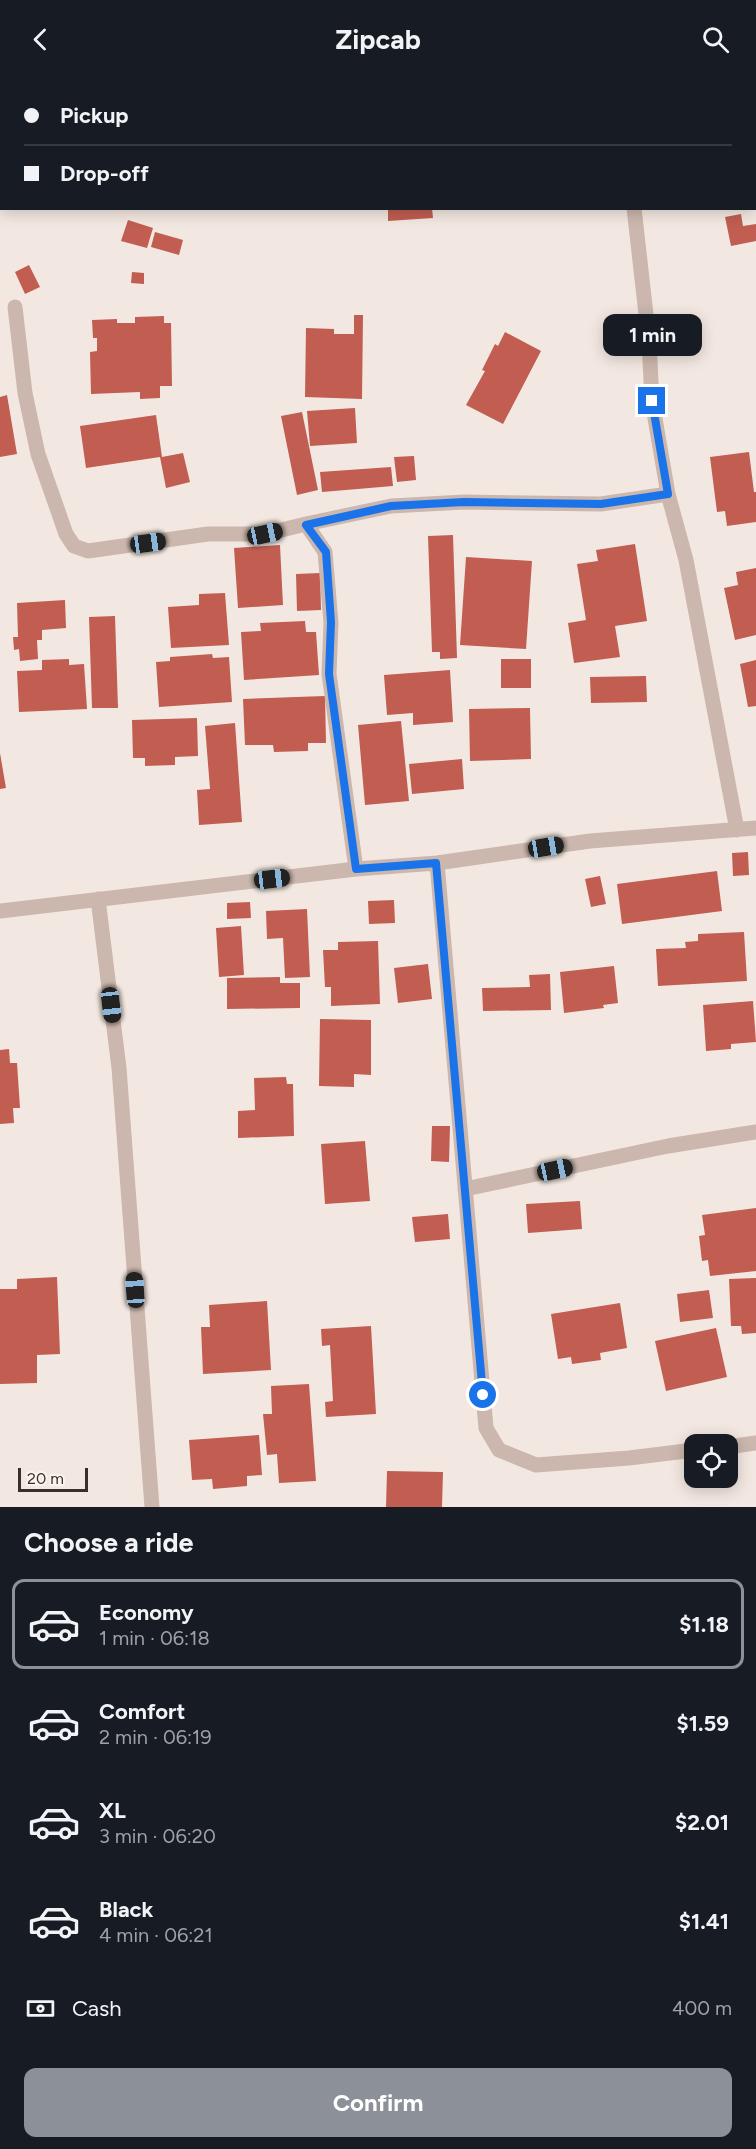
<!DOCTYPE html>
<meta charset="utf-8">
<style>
:root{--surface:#171b24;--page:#20242c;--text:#f1f3f6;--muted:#9ea1a6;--line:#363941;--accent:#8c9099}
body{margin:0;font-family:Figtree,sans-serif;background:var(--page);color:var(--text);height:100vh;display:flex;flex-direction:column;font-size:22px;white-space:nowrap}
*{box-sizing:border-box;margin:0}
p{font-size:20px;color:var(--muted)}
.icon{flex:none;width:33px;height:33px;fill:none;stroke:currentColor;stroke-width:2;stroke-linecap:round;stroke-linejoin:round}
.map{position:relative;height:1429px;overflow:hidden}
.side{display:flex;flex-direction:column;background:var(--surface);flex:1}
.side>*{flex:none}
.guide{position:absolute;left:0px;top:0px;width:756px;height:132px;box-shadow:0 3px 15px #0003;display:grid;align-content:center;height:132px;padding:0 24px;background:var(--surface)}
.controls{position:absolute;left:684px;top:1356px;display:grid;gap:12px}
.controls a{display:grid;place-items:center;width:54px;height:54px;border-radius:12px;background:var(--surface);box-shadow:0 3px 15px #0003;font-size:30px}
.scale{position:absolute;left:18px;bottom:15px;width:70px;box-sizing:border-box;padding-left:6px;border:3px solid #3a2e2b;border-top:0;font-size:16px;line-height:21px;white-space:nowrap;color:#3a2e2b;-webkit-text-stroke:4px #faf3ee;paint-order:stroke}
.end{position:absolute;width:27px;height:27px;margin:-14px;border:8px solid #1a73e8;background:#fff;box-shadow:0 0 0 3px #fff}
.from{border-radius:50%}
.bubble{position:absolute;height:42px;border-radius:12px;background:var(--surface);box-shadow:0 3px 15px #0003;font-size:20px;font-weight:700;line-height:42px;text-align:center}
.car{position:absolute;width:18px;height:36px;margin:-18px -9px;border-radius:8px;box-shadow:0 0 4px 2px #0007;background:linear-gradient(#222 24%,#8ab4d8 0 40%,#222 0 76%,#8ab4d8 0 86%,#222 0)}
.guide b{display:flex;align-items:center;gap:21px;height:57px;font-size:22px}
.guide b+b{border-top:2px solid var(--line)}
.guide i{width:15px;height:15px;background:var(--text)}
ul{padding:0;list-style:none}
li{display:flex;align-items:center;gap:18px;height:90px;margin:0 12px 9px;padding:0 12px;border:3px solid transparent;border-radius:12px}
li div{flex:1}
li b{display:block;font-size:22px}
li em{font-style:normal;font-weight:700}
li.current{border-color:var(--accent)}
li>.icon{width:54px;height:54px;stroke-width:1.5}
h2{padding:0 24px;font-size:27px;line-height:72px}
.pay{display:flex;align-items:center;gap:15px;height:66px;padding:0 24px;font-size:22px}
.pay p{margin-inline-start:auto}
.cta{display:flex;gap:12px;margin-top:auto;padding:12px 24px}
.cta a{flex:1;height:69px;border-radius:12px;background:var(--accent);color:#fff;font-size:24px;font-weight:700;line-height:69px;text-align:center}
header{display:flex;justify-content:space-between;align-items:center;height:78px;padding:0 24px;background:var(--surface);font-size:27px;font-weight:700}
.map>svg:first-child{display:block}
</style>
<header><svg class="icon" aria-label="back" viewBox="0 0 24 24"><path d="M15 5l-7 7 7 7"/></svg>Zipcab<svg class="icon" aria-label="search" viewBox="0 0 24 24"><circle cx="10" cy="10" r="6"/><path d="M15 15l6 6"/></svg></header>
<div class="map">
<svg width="756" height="1429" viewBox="0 0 756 1429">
<rect width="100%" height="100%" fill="#f3e8e1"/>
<path fill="#c15d51" d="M388,130H432L433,140L388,143Z
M741,136L743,148L756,146V163L731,168L725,139Z
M128,142L153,150L147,170L121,163Z
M155,154L183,162L179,177L151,169Z
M29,187L40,209L25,216L15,194Z
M132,194L144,195V206L131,205Z
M354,237H363L362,321L305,319L306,250L334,251V256H354Z
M164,238V245H171L172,308H160V320L140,321V314L91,316L90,274L97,273V260H93L92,242L117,241V245H135V239Z
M505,254L541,273L503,346L466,327L485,293L482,292L495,266L498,268Z
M7,317L17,376L0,379V319Z
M355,330L357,365L310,368L307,333Z
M302,334L318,412L297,417L281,338Z
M156,337L162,379L183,375L190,404L166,410L160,379L86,390L80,348Z
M749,374L754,414H756V444L727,448L725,433L717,434L710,379Z
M414,378L416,402L397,404L394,379Z
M391,389L393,408L322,414L320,394Z
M453,457L457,580L440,581V574H432L428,458Z
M635,466L647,543L615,548L620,579L574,585L568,545L586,542L577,486L598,483L596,472Z
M280,467L283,527L238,530L234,470Z
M466,479L532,483L526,571L460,567Z
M756,490V557L735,562L724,510L738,507L736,494Z
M320,495L321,532L297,533L296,496Z
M225,515L229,567L171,570L168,529L199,527V516Z
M65,522L66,550L42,552V562H37L38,581L20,583L19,571L14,572L13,559H18L17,525Z
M115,538L118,630H92L89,539Z
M305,543L306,554H316L319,597L244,602L241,554L261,553L260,545Z
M212,576L213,580L229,579L232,624L159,629L156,584L170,583V579Z
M69,581V587L84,586L87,631L19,634L17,593L42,592V582Z
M501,581H531V610H501Z
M756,582V628L748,629L740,586Z
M450,592L453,644L413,647V635L387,637L384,597Z
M646,598L647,624L591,625L590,599Z
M325,618L326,665H308V673L274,674L273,667H245L243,621Z
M530,630L531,681L470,683L469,631Z
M197,640L198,678L175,679V687L145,688V680H133L132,642Z
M401,643L409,723L365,727L358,647Z
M235,645L242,744L199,747L197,712L210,711L205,648Z
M0,675L6,710L0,711Z
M462,681L464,711L412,716L409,686Z
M748,774L749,797L733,798L732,775Z
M717,793L722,833L622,846L617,806Z
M600,798L606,826L591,829L585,801Z
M394,822L395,845L369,846L368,823Z
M250,824L251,840L227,841V825Z
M307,831L310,899L285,900L283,860L267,861L266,833Z
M241,848L244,897L219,899L216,850Z
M744,854L747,903L658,908L656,871L686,870L685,864L698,863V856Z
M378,863L380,926L331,928V909H325L323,872H338V864Z
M428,886L432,921L398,925L394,890Z
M614,888L618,925L603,927L604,930L564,935L560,894Z
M550,896L551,932L483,933L482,910L530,909L529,897Z
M280,899V905H300V930L227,931V900Z
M753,923L756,964L731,966V971L706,973L703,927Z
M320,941L371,942V997L354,996V1009L319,1008Z
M9,971L10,985H17L20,1030H13L14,1045L0,1046V972Z
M286,999L287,1006H293L294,1058L238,1060V1033L255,1032L254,1000Z
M432,1048H450L449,1084L431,1083Z
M365,1063L370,1123L325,1126L321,1066Z
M580,1123L582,1151L528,1155L526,1126Z
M756,1130V1193L710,1198L708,1182L702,1183L699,1158L705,1157L702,1137Z
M448,1136L450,1161L415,1164L412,1139Z
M57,1199L60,1276L37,1277V1305L0,1306V1211H17V1201Z
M756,1200V1255L742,1256L741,1248H731L729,1201Z
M709,1212L713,1240L680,1244L677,1216Z
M267,1223L271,1292L203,1296L201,1249H210L209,1227Z
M620,1225L627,1270L600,1275L601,1282L572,1286L571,1279L558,1281L551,1236Z
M371,1248L376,1336L326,1339L325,1324L333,1323L330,1267L322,1268L321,1251Z
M716,1250L727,1299L666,1313L655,1263Z
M309,1306L316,1403L279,1405L277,1376L267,1377L263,1336H272L271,1308Z
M259,1357L262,1397L247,1398V1408L213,1411L212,1401L192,1402L189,1362Z
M387,1393L443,1394L442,1429H386Z"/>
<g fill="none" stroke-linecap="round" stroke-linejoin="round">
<path stroke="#cbb7ad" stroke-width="15" d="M626,0V2
M634,130L649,263L652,323L668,416L686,482L737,752
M15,229L25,315L38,376L66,456L74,468L88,473L208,456H265L306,446L325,474L331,545L329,596L356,791
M306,446L391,428L464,424L601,426L668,416
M437,785L486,1350L499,1372L536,1387L629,1380L694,1372
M98,821L119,990L152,1429
M0,833L356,791L437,785L590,763L756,750
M465,1111L668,1068L756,1054
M728,1369L756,1365"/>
</g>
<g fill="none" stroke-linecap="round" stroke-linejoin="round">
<path stroke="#1a73e8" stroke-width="8" d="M483,1317L436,785L356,791L329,596L331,544L326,474L306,447L391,428L464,424L601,426L668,416L652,323"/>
</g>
</svg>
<div class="controls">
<a><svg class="icon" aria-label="locate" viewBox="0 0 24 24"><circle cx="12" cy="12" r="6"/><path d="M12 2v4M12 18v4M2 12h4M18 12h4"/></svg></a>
</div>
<div class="scale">20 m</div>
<i class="end from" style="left:483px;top:1317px"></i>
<i class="end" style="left:652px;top:323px"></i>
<div class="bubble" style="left:603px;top:236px;width:99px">1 min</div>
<i class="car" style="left:265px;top:456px;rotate:78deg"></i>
<i class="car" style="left:148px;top:465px;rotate:82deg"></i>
<i class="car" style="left:546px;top:769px;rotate:81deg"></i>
<i class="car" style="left:272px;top:801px;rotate:83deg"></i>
<i class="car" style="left:111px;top:927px;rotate:173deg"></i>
<i class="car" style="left:555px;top:1092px;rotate:78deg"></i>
<i class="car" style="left:135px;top:1212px;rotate:356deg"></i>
<div class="guide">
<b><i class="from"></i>Pickup</b>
<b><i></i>Drop-off</b>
</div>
</div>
<section class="side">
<h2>Choose a ride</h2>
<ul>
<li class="current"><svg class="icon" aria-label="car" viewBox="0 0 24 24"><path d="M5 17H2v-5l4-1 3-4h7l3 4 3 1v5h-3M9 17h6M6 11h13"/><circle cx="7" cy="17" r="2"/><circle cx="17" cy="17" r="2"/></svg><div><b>Economy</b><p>1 min · 06:18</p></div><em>$1.18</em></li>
<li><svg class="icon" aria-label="car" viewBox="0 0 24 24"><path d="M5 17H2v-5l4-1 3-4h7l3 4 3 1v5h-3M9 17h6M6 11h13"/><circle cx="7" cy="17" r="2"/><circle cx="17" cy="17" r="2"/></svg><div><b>Comfort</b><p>2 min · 06:19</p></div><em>$1.59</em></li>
<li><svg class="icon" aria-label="car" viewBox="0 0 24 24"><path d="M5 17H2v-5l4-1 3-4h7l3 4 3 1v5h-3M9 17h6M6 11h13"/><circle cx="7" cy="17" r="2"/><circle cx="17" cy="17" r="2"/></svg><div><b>XL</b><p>3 min · 06:20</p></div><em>$2.01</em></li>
<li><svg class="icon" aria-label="car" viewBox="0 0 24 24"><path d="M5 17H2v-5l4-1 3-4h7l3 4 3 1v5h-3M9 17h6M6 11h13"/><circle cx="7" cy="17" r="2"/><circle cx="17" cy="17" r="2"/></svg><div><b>Black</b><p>4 min · 06:21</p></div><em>$1.41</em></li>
</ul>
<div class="pay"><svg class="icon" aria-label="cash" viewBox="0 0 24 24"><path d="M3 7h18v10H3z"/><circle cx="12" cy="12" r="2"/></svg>Cash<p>400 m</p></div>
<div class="cta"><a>Confirm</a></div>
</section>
